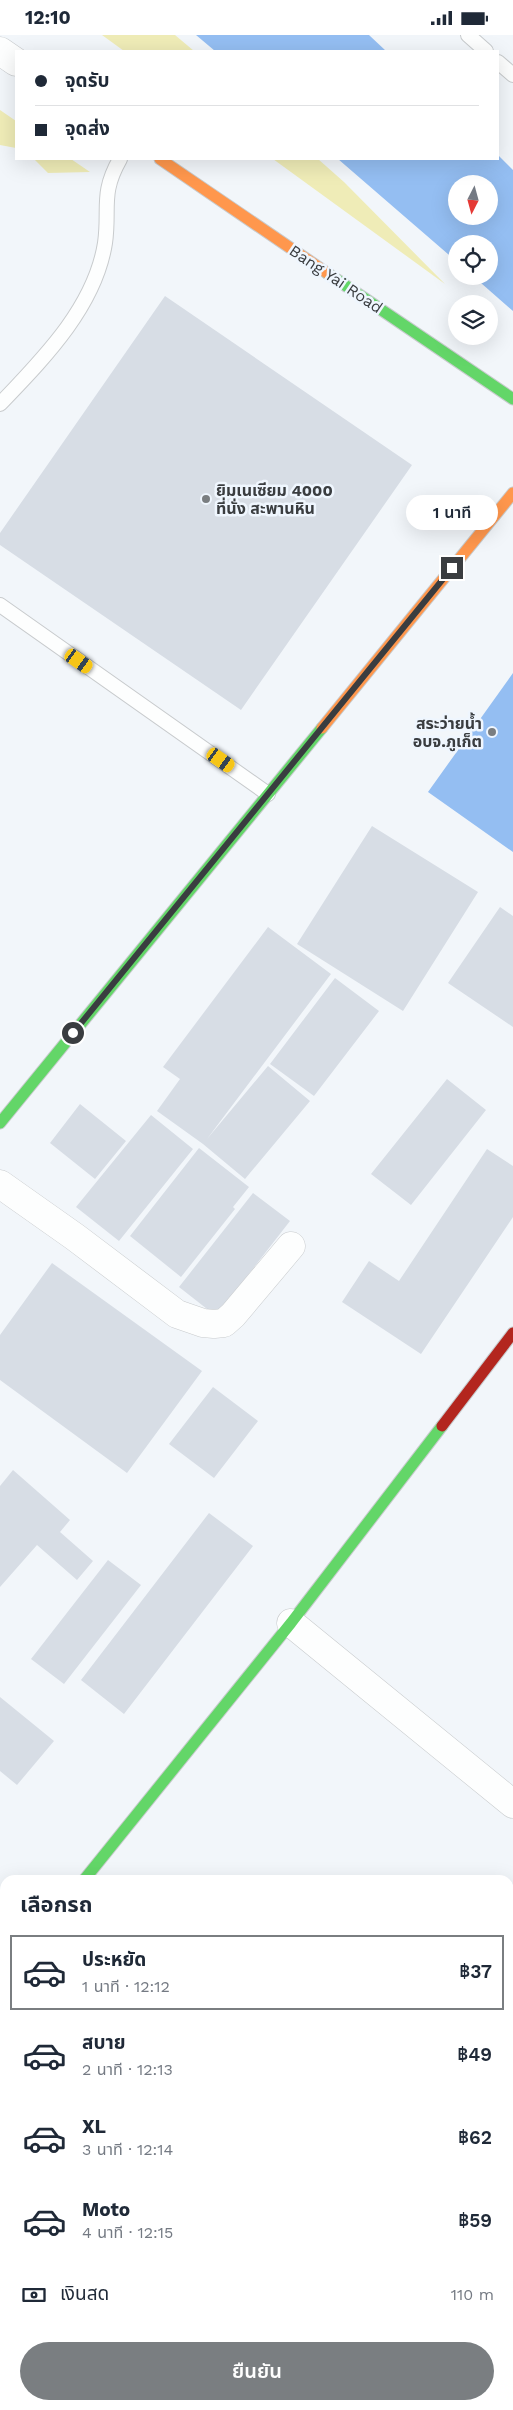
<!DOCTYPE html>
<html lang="th">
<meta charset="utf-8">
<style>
:root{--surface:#fff;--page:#f2f2f3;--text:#1f2937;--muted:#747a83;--line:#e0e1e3;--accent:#7a7e81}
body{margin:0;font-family:"Work Sans","Noto Sans Thai",sans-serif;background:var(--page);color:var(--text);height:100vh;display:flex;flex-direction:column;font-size:19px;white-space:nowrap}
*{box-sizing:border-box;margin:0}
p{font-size:16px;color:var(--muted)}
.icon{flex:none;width:28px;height:28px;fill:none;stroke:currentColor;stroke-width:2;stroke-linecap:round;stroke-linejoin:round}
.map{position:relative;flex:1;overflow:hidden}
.panel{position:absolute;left:0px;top:1840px;width:514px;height:535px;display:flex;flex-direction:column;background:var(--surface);border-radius:15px 15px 0 0;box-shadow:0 5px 20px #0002}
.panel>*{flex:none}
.top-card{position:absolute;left:15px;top:15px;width:484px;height:110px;border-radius:0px;box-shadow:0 5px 20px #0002;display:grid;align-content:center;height:110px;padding:0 20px;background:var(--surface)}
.needle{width:32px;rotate:186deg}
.buttons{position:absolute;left:448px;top:140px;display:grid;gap:10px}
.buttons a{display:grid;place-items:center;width:50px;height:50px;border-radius:50%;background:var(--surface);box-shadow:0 5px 20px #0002;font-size:25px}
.end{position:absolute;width:22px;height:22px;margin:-11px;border:6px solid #3a3d40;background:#fff;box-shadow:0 0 0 2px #fff}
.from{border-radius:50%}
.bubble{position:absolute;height:35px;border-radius:18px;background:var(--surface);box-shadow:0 5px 20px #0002;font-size:16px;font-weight:600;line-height:35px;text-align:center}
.car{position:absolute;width:15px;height:30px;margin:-15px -8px;border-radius:6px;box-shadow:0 0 4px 1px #0007;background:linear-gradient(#f5c518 24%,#345 0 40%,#f5c518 0 76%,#345 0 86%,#f5c518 0)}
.top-card b{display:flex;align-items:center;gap:18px;height:48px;font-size:19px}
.top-card b+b{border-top:1px solid var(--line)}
.top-card i{width:12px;height:12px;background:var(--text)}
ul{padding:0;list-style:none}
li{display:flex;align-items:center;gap:15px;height:75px;margin:0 10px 8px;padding:0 10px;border:2px solid transparent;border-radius:0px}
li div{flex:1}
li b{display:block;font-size:19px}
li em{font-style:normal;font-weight:600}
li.current{border-color:var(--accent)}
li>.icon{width:45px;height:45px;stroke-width:1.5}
h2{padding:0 20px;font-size:22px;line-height:60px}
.pay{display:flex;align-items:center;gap:12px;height:55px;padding:0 20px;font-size:19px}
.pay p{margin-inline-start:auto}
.action{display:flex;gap:10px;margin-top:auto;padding:10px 20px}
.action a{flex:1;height:58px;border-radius:30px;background:var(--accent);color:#fff;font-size:20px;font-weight:600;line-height:58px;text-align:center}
.status{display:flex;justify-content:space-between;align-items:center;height:35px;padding:0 25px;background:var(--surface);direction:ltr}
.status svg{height:14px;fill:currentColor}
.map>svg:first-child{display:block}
</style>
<div class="status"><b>12:10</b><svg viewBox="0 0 49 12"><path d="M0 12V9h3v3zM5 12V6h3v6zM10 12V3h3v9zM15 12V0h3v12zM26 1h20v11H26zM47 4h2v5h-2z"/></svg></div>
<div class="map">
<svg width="513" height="2375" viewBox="0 0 513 2375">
<rect width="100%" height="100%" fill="#f2f6fa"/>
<path fill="#efecb7" d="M102,0H175L194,16H124Z
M0,75L16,86V113L0,110Z
M34,124H71L90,137L48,138Z
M273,124H318L344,147L445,249Z"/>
<path fill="#94bef2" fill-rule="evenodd" d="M196,0H369L386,16H215Z
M498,120L513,135V276L473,241H489V209H456V226L338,124H498ZM456,149H489V181H456Z
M513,638V817L428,757Z
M0,2281L5,2285V2370H118L125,2375H0Z"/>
<path fill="#d7dde5" d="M165,261L412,430L241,675L0,510V498Z
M372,791L478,857L403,976L297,909Z
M500,872L513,881V992L448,948Z
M268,892L331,939L207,1104L268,1031L310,1066L245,1144L203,1109L157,1076L180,1044L163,1032Z
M335,943L379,976L314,1061L270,1029Z
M447,1044L486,1075L411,1170L371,1139Z
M80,1069L126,1106L95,1144L50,1108Z
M151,1080L193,1114L119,1206L76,1172Z
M199,1113L249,1152L233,1172L235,1174L181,1242L130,1201Z
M487,1114L513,1131V1182L421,1319L342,1267L369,1226L399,1246Z
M253,1158L290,1186L216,1281L179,1252Z
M52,1228L202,1336L127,1438L0,1345V1300Z
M213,1352L258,1386L214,1443L169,1409Z
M13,1435L70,1485L60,1497L93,1526L77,1545L37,1510L0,1552V1451Z
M209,1478L253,1511L124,1679L81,1645Z
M108,1525L141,1550L64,1649L31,1624Z
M0,1662L54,1706L17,1750L0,1736Z
M513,1848V2173L509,2177V1853Z"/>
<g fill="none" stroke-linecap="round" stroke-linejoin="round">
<defs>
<path id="lane" d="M468,0L486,16
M498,27L513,40
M0,369C43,324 95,272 105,208C110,173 100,159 120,124
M0,570L268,759"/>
<path id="street" d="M0,16L16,27
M0,1149L75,1202L177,1279L203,1288L214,1289L224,1288L233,1280L291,1211
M291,1588L513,1769
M0,1949L5,1943
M0,2055L5,2059
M0,2200L5,2204
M214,2370L220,2375
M341,2370L348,2375"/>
<path id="fast" d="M327,238L513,364
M0,1088L322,693
M84,1845L291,1588L442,1391"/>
<path id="slow" d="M160,124L327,238
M322,693L513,458"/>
<path id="jam" d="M442,1391L513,1298"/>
</defs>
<use href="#lane" stroke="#c8cbcd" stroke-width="16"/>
<use href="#street" stroke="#c8cbcd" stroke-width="29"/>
<use href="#fast" stroke="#c8cbcd" stroke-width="13"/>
<use href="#slow" stroke="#c8cbcd" stroke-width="13"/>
<use href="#jam" stroke="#c8cbcd" stroke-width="13"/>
<use href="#lane" stroke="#fdfefe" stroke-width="14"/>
<use href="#street" stroke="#fdfefe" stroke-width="28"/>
<use href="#fast" stroke="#63d668" stroke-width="11"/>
<use href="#slow" stroke="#ff974d" stroke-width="11"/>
<use href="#jam" stroke="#b3261e" stroke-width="11"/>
</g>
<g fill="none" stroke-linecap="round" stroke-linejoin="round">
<path stroke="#3a3d40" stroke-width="6" d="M73,998L452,533"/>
</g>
<g fill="#7a7e81" stroke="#eff6fe" stroke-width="2">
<circle cx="206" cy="464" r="5"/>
<circle cx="492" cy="697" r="5"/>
</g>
<g text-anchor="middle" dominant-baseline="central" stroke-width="5" stroke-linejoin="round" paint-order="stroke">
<g font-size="16" fill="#3a3d40" stroke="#eff6fe">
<text transform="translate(336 244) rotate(34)">Bang Yai Road</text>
</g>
<g font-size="16" font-weight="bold" fill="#3a3d40" stroke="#eff6fe" text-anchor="start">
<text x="216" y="455">ยิมเนเซียม 4000<tspan x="216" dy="18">ที่นั่ง สะพานหิน</tspan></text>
<text x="482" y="688" text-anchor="end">สระว่ายน้ำ<tspan x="482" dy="18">อบจ.ภูเก็ต</tspan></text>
</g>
</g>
</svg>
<div class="buttons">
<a><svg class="needle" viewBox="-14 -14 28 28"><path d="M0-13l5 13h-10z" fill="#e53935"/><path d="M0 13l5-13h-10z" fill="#747a83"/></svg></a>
<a><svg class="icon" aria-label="locate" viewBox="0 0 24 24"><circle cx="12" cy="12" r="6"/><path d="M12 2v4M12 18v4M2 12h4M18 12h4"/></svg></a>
<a><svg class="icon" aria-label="layers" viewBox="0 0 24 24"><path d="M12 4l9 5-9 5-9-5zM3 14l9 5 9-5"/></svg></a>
</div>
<i class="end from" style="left:73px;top:998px"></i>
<i class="end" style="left:452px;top:533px"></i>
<div class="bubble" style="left:406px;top:460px;width:92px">1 นาที</div>
<i class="car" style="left:79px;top:626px;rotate:125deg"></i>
<i class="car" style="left:221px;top:725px;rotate:125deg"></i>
<div class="top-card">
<b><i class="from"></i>จุดรับ</b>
<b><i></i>จุดส่ง</b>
</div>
<section class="panel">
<h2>เลือกรถ</h2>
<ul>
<li class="current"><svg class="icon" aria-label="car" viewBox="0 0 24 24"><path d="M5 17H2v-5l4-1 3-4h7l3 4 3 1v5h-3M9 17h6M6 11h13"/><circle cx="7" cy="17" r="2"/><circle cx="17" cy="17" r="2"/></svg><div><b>ประหยัด</b><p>1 นาที · 12:12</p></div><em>฿37</em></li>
<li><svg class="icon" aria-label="car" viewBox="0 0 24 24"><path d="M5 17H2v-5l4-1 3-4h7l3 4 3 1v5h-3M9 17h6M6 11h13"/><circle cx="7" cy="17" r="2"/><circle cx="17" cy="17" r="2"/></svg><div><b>สบาย</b><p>2 นาที · 12:13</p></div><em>฿49</em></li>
<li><svg class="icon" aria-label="car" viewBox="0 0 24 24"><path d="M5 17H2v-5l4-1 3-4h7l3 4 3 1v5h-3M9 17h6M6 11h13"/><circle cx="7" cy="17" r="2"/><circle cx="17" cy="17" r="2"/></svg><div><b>XL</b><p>3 นาที · 12:14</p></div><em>฿62</em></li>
<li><svg class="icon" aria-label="car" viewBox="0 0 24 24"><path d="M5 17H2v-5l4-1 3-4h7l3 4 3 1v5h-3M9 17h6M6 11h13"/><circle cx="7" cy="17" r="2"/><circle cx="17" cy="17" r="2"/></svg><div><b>Moto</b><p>4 นาที · 12:15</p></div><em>฿59</em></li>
</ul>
<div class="pay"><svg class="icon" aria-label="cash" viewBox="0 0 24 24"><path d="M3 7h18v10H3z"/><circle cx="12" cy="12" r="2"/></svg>เงินสด<p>110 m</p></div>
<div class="action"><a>ยืนยัน</a></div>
</section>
</div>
